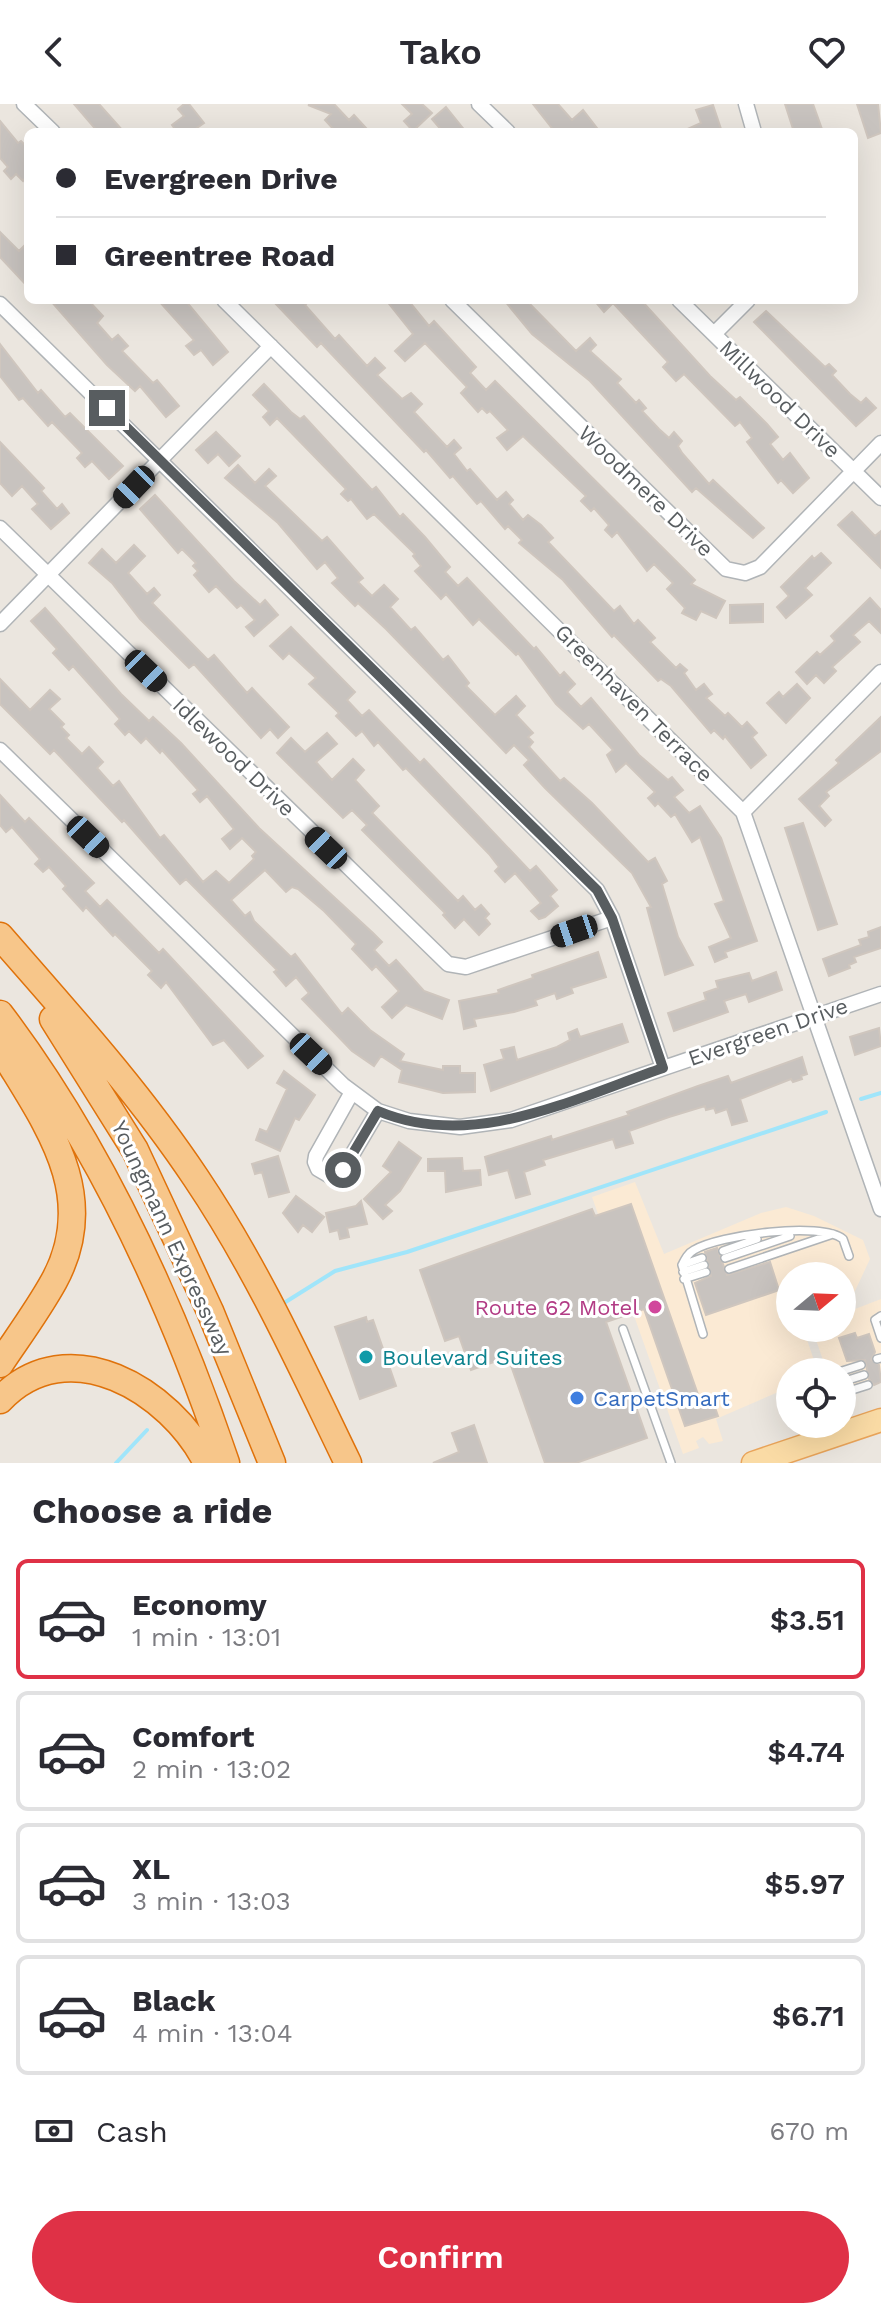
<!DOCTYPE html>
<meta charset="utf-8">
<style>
:root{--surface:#fff;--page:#f2f2f3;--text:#2b2b33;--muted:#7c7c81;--line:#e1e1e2;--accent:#df3146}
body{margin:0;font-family:"Work Sans",sans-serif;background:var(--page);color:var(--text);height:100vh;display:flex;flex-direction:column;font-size:30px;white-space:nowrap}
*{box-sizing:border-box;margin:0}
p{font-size:26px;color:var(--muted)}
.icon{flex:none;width:44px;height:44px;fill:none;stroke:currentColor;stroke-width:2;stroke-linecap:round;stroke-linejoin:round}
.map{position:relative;height:1359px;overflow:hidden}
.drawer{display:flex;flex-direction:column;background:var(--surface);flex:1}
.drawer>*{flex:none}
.hud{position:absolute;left:24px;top:24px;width:834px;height:176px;border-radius:12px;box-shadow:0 8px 32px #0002;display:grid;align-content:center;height:176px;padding:0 32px;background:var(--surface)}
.needle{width:52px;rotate:71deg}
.tools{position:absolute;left:776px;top:1158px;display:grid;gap:16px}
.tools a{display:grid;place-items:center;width:80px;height:80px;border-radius:50%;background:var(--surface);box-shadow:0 8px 32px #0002;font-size:40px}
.end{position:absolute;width:36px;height:36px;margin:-18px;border:10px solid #585d60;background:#fff;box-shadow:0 0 0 4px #fff}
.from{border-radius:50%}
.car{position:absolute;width:24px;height:48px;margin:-24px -12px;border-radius:10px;box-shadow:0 0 6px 2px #0007;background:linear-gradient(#222 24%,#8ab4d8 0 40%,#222 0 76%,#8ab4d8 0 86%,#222 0)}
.hud b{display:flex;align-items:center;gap:28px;height:76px;font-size:30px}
.hud b+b{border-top:2px solid var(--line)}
.hud i{width:20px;height:20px;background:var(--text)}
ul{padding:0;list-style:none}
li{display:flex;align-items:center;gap:24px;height:120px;margin:0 16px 12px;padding:0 16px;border:4px solid var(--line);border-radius:12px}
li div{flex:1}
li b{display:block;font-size:30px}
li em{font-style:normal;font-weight:600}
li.active{border-color:var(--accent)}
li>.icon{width:72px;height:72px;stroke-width:1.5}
h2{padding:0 32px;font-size:36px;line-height:96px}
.pay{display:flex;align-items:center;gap:20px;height:88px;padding:0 32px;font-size:30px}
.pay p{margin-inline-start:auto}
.button{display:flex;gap:16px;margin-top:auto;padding:16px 32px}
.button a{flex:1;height:92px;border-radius:48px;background:var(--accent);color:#fff;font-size:32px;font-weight:600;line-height:92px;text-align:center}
header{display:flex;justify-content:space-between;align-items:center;height:104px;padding:0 32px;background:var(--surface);font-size:36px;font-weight:600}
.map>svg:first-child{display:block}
</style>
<header><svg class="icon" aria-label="back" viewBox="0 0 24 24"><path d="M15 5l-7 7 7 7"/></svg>Tako<svg class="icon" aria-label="heart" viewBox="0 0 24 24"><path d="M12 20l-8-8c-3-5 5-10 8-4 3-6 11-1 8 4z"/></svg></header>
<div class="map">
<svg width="881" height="1359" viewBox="0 0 881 1359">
<rect width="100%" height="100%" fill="#ebe6df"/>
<path fill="#fbead4" d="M635,1078L664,1150L761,1109L786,1103L814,1112L863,1136L870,1155L847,1204L842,1206V1172H790V1224H803L818,1268H790V1283L716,1315L723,1337L709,1340L703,1333L696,1337L699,1344L683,1350L592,1093Z
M881,1195V1279L842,1292V1268H827L812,1224H842V1210Z"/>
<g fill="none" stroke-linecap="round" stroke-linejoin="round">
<path stroke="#a0e5fa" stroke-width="4" d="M861,995L881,989
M284,1199L335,1167L407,1148L826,1008
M116,1359L147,1326"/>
</g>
<path fill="#c8c3bf" stroke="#cfc6be" stroke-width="2" d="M74,0H99L124,28H98Z
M184,0H189L204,19L191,28H177L172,21L184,12L178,5Z
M334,0L349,16L354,11L366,24L362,28H336L325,16L331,10L308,1Z
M402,0H422L432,9L413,27L404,17L412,10Z
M533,0H558L572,16L583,6L600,28H555Z
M785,0H813L823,28H794Z
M857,0H878L881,29L868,34Z
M713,1L722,28H681L701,19L696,6Z
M446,3L466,28H443L432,15Z
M0,17L18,39L21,37L28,44V71L23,77L16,70L11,75L4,67L8,63L0,54Z
M0,128L19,147L28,138V183L0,153Z
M50,196H88L103,212L97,219L112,236L118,231L128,242L122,247L153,279L157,276L179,302L166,313L140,282L135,287L107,261Z
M158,196H185L228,248L213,261L201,246L194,251L186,242L194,236Z
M272,196H310L305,201L335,235L339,231L367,262L375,254L385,264L377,271L402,295L411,289L422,300L414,308L447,343L454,336L461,344L454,350L467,367L470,365L497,396L506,388L513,396L509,400L523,416L528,411L541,421L553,434L548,438L614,507L620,502L634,520L638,516L655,534L650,538L676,564L680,560L687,566L684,569L696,586L704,580L712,590L706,594L725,612L728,609L742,623L747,618L757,629L752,633L766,651L751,664L725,632L723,635L714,626L711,629L671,582L661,575L658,577L614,531L612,533L563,476L519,439L522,436L508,422L505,425L481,397L477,400L453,372L450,374L426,346L424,348L321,239L317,243Z
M386,196H408L429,222L434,217L476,263L470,269L486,286L495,277L695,476L691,480L725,497L716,514L701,507L696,516L682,509L685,504L667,485L673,479L654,460L647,467L617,428L612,433L605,426L609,421L594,404L591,407L581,397L586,392L523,332L507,346L497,334L508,326L490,307L487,309L482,304L478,308L461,289L467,283L425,239L405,257L395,247L413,230Z
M504,196H526L576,247L590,234L596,241L590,247L621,275L617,279L636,299L639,296L646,304L642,307L659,325L669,334L674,328L682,337L678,342L682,349L709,380L713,376L764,424L753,434L696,384L692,388L590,277L532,230Z
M594,196H641L710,272L736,296L740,293L767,320L778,333L770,340L783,356L790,349L809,374L793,389L781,376L778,379L747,338L752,334L740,318L735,322L684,270L676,277L663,263L668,258L613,199L604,208Z
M766,207L825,263L829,260L836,267L832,271L850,290L861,299L866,294L876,304L856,322L754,218Z
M0,240L38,289L41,286L65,313L70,309L123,362L109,375L92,357L85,363L77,354L82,349L52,318L48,322L23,294L19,296L0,272Z
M264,280L291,308L300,315L304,312L372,386L376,383L400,413L403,410L425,433L450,463L445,468L458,482L467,474L534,545L536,543L560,572L564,568L575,580L567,588L581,603L591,594L639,651L668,676L672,673L683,686L674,693L689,709L700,702L721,734L757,837L725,848L727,853L715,858L709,843L731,834L715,800L724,797L700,733L692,738L675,710L671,713L658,699L655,702L648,694L655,688L626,659L616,668L607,651L613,646L589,620L583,625L556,600L518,549L516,551L479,515L473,521L446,490L441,495L415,467L421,462L413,452L415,450L374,410L367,415L351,395L348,397L341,390L346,385L277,314L270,321L263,313L269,307L253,291Z
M216,328L240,352L229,362L218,350L208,359L196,346Z
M0,338L44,384L41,387L57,405L62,400L69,409L51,425L32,405L38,400L22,382L12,392L0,379Z
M238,361L255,379L269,365L276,372L265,382L322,437L327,433L363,474L358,478L372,492L384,481L398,495L390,503L411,526L415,523L443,556L448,552L469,579L466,582L495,611L516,592L525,602L516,611L533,629L528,633L533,638L529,643L560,677L564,674L592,699L648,758L655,754L667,777L662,780L678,833L693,861L665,871L647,804L651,803L632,769L545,684L524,661L529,656L514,641L506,649L386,525L358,499L355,502L332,479L338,474L325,458L317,465L278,419L225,374Z
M155,391L234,477L260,501L265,496L278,511L254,532L246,523L255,516L241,501L237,504L216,482L209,488L194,471L198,467L193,462L196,459L182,445L178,449L140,405Z
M852,408L875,432L881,427V464L838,421Z
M134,441L145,452L128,469L147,490L154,484L160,491L152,499L208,556L214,551L247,589L252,584L289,623L278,634L270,625L261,634L194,560L189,564L140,515L112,479L89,459L102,445L116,459Z
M821,449L831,459L805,484L812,491L786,514L777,503L789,492L781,483L812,452L814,455Z
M870,494L881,506V529L869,517L853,531L860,538L832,563L836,567L824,579L816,571L807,580L796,568L817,548L820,551L835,537L831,532Z
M763,500V518L730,519V501Z
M45,504L121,590L149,617L153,613L181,639L259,724L373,829L382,838L374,846L389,862L396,856L424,887L449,896L442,915L406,901L392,914L382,903L399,887L376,862L372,866L352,845L356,840L324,807L298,785L292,783L286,788L265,766L231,796L245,812L250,808L254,817L291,853L295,850L342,910L348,904L370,926L404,950L400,957L443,966V962H460V969H475V988L443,989L399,978L402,966L381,952L374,962L352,947L302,895L309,889L296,873L286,882L274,868L277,866L186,775L180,780L124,716L122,718L54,646L50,650L0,600V575L30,606L50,586L60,595L49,605L64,620L61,623L69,631L66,634L82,650L89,643L103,658L97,664L113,682L119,677L160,734L164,731L203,778L216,767L229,779L254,755L252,752L256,748L242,734L230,745L222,735L234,725L207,692L200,698L193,690L198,686L162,646L160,649L146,634L141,639L129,627L125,631L115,620L120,615L73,562L69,566L53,549L57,545L31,517Z
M291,523L355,588L347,596L362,612L369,606L420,659L424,655L530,767L536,762L557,786L550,792L558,802L545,813L539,815L531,807L541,799L515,769L505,778L495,767L499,763L489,750L406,664L403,666L378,638L374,642L362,627L356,632L336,612L339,609L309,580L316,574L289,549L283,555L270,542Z
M797,580L810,594L786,619L767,599L779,588L783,593Z
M881,613V647L826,688L829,692L819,702L831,716L825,722L799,695L839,659L836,656Z
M327,629L337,640L316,658L332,676L353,655L364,666L355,676L379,702L372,709L458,797L463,792L475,806L481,801L489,810L485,814L490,820L479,831L464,815L455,824L443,811L445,809L362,726L367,721L352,706L343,714L277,649L291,634L305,648Z
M0,691L25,718L29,714L94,779L85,787L100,803L107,796L159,849L163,845L263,952L248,964L224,936L213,941L166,878L161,884L148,871L152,867L115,830L113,832L86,803L83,807L63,785L66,782L49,763L43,768L35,760L40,755L12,723L6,728L0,721Z
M803,719L837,820L818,826L785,724Z
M881,823V844L854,853L856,858L849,861L850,864L829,872L823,855L861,841L859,836L869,833L868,828Z
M598,848L606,873L571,884L573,889L557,895L555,889L535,896L537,901L514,908L474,915L476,922L464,925L459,897L499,889L498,886L533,874L532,871Z
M776,868L782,886L749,898L746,890L724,897L728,908L674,927L668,909L706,896L704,889L718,884L716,877L749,869L752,877Z
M622,920L628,938L491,987L484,961L504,955L501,946L514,943L517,956L557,943L570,936L568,929L577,925L580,933Z
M879,924L881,942L855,951L850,933Z
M802,953L807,970L801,972L802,975L793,978L791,975L740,995L747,1017L732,1021L727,1005L716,1009L714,1004L706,1006L705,1002L669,1013L629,1027L633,1039L616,1044L613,1035L543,1056L545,1061L524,1068L530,1090L516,1094L508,1066L489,1071L485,1053L551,1032L552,1036L629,1011L627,1008L698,982L728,972L731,979Z
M284,967L315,991L299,1016L295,1014L280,1047L256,1036L260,1025L267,1028L287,985L277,979Z
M399,1038L421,1054L400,1087L385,1101L392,1107L383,1115L364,1095L391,1068L383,1062Z
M278,1052L289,1088L269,1093L262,1068L255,1070L252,1060Z
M462,1054L463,1067L480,1066L481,1081L446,1088L445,1067H428V1055Z
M296,1092L324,1113L312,1128L303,1121L298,1128L283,1109Z
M361,1097L367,1120L347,1124L349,1133L340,1135L338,1126L330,1128L326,1109L356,1102Z
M631,1100L701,1299L712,1295L718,1312L685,1322L644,1205L606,1218L647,1334L576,1359H545L508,1253L471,1266L459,1232L445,1237L420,1166L592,1105L595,1112Z
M717,1144L727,1171L770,1158L779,1186L706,1211L695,1179L711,1172L705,1148Z
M366,1213L367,1218L373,1216L396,1282L360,1295L335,1223Z
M855,1229L857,1234L869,1230L875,1248L871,1256L879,1261L881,1278L874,1281L869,1275L865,1256L847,1257L839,1234Z
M474,1321L487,1359H433L459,1348L452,1329Z"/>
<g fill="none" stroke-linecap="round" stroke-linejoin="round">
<defs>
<path id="service" d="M723,1147L757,1135
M725,1154L790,1132
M682,1161L702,1154
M729,1165L833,1130
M683,1168L704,1161
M684,1175L706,1168
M881,1212L875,1216L881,1234
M623,1225L671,1359
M703,1230L682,1161C685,1155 688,1149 694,1146C719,1131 821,1117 843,1135L849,1152
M877,1255L881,1254
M842,1267L861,1261
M845,1277L864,1271
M849,1287L868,1281"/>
<path id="minor" d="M24,0L53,28
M479,0L508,28
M746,0L754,28
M224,196L743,708L881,1105
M452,196L726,465L745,469L760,463L881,339
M679,196L881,394
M0,200L597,786L612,814L663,964
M714,230L748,196
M0,424L448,860L466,863L612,814
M0,520L271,242
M0,646L343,981L378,1007L409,1017L460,1023L511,1016L881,890
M743,708L881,568
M352,988L316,1052L315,1058L318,1065L330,1072L343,1066L378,1007"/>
<path id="primary" d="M753,1359L881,1316"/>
<path id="motorway" d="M0,832C68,910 138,987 196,1074C256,1163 301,1262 348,1359
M0,910C100,1042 173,1202 226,1359
M53,915L135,1046L210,1207L272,1359
M0,943C44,1017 102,1089 54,1177C38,1206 18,1233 0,1260
M0,1296C68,1224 171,1287 207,1359"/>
</defs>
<use href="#service" stroke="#b0b4b7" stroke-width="10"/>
<use href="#minor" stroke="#b0b4b7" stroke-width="17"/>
<use href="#primary" stroke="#e9a45a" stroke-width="25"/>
<use href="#motorway" stroke="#df720b" stroke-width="29"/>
<use href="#service" stroke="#fff" stroke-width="7"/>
<use href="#minor" stroke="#fff" stroke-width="14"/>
<use href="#primary" stroke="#fadba5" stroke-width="22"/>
<use href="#motorway" stroke="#f7c68a" stroke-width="26"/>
</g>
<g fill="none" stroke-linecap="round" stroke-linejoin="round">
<path stroke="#585d60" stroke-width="10" d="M107,304L597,786L612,814L663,964C573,995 473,1047 378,1007L343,1066"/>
</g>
<circle fill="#d1479c" stroke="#fff" stroke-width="3" cx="655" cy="1203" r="8"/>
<circle fill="#0f9aa8" stroke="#fff" stroke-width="3" cx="366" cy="1253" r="8"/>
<circle fill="#3f7fe0" stroke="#fff" stroke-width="3" cx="577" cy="1294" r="8"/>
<g text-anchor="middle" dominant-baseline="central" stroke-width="6" stroke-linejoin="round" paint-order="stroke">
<g font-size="22" fill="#585d60" stroke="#fff">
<text transform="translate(780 295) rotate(44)">Millwood Drive</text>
<text transform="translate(646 387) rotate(44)">Woodmere Drive</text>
<text transform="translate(634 599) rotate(45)">Greenhaven Terrace</text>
<text transform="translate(234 653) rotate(44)">Idlewood Drive</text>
<text transform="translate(768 928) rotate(-19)">Evergreen Drive</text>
<text transform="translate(172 1134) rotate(65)">Youngmann Expressway</text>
</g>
<g font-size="22" fill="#b23c85" stroke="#fff" text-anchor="end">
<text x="639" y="1203">Route 62 Motel</text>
</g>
<g font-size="22" fill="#0d838f" stroke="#fff" text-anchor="start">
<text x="382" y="1253">Boulevard Suites</text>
</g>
<g font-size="22" fill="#366cbe" stroke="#fff" text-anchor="start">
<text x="593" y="1294">CarpetSmart</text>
</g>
</g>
</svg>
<div class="tools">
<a><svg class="needle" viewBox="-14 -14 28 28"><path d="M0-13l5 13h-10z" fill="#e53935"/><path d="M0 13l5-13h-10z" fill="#7c7c81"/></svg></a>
<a><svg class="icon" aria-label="locate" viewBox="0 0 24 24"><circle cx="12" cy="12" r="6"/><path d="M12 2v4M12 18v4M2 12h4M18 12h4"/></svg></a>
</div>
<i class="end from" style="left:343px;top:1066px"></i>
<i class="end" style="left:107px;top:304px"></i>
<i class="car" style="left:134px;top:383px;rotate:224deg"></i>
<i class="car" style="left:146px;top:567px;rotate:134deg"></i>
<i class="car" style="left:88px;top:733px;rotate:134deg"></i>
<i class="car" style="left:326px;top:744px;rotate:314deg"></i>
<i class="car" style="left:574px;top:827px;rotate:251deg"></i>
<i class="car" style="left:311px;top:950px;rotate:134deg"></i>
<div class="hud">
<b><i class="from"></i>Evergreen Drive</b>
<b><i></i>Greentree Road</b>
</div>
</div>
<section class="drawer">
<h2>Choose a ride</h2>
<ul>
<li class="active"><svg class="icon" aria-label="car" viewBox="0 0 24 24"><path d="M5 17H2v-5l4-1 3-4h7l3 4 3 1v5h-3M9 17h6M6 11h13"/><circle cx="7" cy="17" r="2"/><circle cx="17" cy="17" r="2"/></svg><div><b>Economy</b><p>1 min · 13:01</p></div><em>$3.51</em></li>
<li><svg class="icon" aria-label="car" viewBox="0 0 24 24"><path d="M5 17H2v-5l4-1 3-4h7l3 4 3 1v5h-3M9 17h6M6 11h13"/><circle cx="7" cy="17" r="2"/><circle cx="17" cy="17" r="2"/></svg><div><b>Comfort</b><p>2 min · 13:02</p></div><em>$4.74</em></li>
<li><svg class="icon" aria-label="car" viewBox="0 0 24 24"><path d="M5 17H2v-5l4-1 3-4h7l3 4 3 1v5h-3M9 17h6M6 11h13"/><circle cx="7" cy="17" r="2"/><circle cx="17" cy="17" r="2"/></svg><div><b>XL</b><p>3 min · 13:03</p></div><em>$5.97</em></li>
<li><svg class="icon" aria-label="car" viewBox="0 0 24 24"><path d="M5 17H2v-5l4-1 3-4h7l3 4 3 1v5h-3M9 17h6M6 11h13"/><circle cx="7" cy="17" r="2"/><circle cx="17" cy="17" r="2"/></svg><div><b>Black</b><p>4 min · 13:04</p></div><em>$6.71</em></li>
</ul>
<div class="pay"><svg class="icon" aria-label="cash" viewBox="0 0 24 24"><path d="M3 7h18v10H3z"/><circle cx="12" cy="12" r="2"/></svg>Cash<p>670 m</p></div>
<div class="button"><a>Confirm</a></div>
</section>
